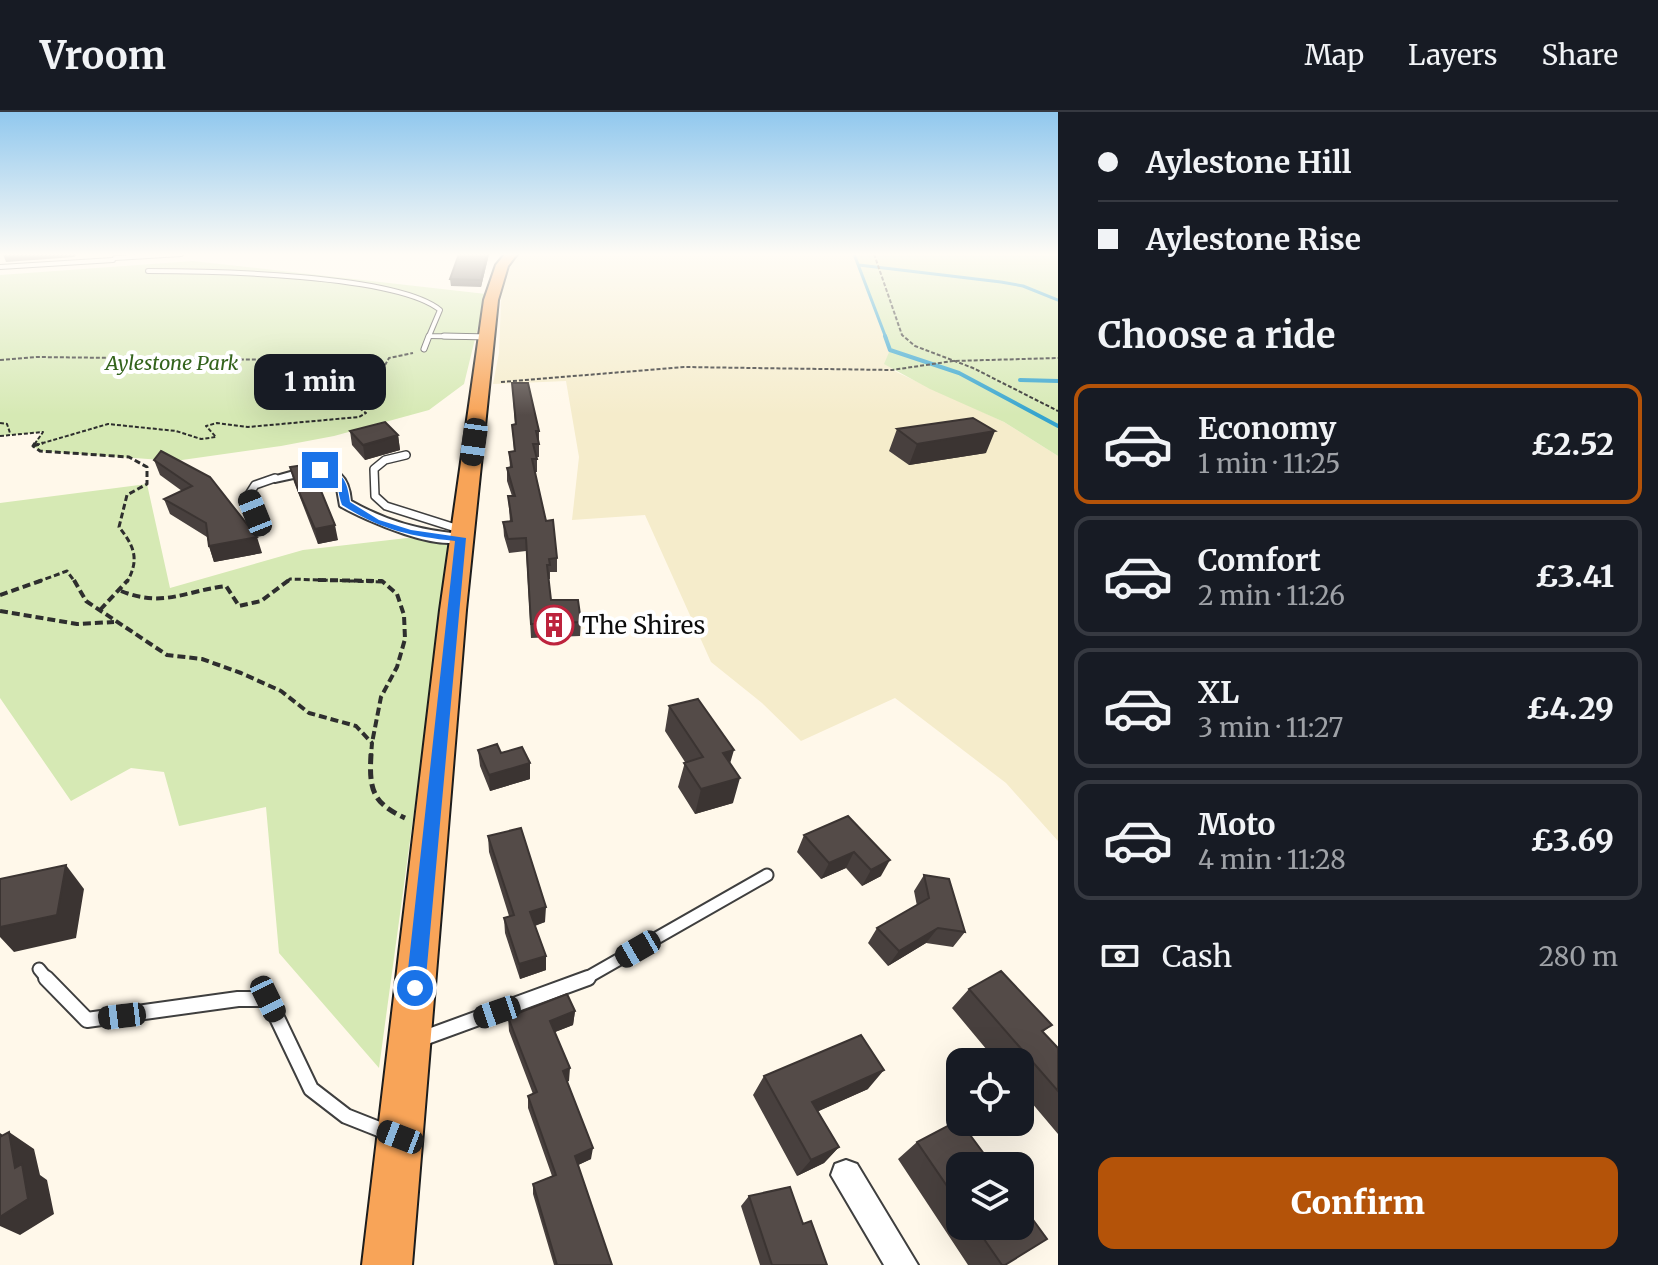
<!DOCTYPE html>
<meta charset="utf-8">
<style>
:root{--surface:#171b24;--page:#20242c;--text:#f1f3f6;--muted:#9ea1a6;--line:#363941;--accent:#b45309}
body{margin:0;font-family:Merriweather,serif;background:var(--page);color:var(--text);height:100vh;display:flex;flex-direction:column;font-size:30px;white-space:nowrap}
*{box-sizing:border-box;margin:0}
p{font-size:26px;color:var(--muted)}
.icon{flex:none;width:44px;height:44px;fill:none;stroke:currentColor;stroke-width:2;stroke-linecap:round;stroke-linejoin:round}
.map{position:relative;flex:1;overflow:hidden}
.sheet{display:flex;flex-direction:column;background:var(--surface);width:600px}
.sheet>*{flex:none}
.hud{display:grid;align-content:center;height:176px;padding:0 40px;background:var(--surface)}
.controls{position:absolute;left:946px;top:936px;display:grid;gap:16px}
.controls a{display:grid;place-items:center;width:88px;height:88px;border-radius:16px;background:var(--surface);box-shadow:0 8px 32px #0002;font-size:40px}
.end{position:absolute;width:36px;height:36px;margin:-18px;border:10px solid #1a73e8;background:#fff;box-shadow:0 0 0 4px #fff}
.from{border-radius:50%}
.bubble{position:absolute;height:56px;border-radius:16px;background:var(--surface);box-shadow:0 8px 32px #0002;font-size:26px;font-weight:800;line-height:56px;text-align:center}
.car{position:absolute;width:24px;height:48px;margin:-24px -12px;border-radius:10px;box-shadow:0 0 6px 2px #0007;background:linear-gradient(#222 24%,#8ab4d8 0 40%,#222 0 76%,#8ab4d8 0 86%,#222 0)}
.hud b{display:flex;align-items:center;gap:28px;height:76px;font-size:30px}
.hud b+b{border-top:2px solid var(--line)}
.hud i{width:20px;height:20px;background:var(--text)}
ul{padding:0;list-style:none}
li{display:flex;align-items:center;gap:24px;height:120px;margin:0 16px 12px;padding:0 24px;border:4px solid var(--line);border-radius:16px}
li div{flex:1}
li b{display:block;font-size:30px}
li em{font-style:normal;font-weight:800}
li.active{border-color:var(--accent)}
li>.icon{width:72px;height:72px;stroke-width:1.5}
h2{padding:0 40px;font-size:36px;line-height:96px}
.pay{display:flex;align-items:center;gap:20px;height:88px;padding:0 40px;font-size:30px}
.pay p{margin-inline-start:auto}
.button{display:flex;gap:16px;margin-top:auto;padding:16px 40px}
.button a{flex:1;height:92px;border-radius:16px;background:var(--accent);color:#fff;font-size:32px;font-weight:800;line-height:92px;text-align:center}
header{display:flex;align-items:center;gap:48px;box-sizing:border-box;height:112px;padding:0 40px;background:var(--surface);border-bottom:2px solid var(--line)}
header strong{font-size:38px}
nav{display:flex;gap:44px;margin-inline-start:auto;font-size:28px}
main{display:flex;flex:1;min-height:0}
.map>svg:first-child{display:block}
</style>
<header>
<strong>Vroom</strong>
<nav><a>Map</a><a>Layers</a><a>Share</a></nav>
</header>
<main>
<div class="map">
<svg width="1058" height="1153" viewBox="0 0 1058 1153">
<rect width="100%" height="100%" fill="#fff8ea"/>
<path fill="#f5eccb" d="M520,142H854L890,238L892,258L1004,310L1058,344V729L1006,671L895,586L801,629L762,591L711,550L645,403L572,408L579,345L566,269L493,272L499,241L502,166L509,152Z"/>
<path fill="#d6e9b4" d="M854,142H1058V344L1004,310L930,277L884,252L890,238Z
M193,149L486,182L464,272L429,298L334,324L281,334L175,349L40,339L33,334L42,320L0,324V163Z
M147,372L170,476L303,438L407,426L451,428L379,956L279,841L266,695L179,714L164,660L131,656L71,689L0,586V391Z"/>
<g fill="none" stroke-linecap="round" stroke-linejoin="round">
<path stroke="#35a4ce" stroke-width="3" d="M854,142L886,226
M859,153L1001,170L1023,174L1058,188"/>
<path stroke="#35a4ce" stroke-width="4" d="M885,224L890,238L959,261L1058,314
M1020,268L1058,269"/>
<defs>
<path id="service-far4" d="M115,146L181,142
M0,155L113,148
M148,159C209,159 396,162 440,198L429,224L488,225"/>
<path id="service-far3" d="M444,224L488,225
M424,237L429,224"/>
<path id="service-far2" d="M406,343L385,348L374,357L375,384L386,394L462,418
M262,419L248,384L255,373L275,366"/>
<path id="service-far1" d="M39,857L48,868
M583,868L767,763"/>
<path id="service" d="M46,866L87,908L238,887H268L311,977L346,1004L389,1021
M421,927L588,866"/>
<path id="minor" d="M312,354C338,354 349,364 351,389C388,410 420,418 461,422L468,426C445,444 364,408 340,394L336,371L327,363L312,362L275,370L269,366Z
M846,1048L857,1052L918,1153H884L831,1063L835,1052Z"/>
<path id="trunk" d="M505,142H517L508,154L498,188L466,498L412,1153H362L440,498L484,188L496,153Z"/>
</defs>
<use href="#service-far4" stroke="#3f3f3f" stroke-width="6"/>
<use href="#service-far3" stroke="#3f3f3f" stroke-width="7"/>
<use href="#service-far2" stroke="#3f3f3f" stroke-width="10"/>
<use href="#service-far1" stroke="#3f3f3f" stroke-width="15"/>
<use href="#service" stroke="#3f3f3f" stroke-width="18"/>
<use href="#minor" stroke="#3f3f3f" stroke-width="4"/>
<use href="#trunk" stroke="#1d1d1d" stroke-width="4"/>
<path stroke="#2e2e2e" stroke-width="2" stroke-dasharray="4 2" stroke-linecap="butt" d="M874,142L902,223L915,234L973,256L1058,299
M0,248L36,245L373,249L385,253
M501,270L684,255L892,258L953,249L1058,246
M0,311L7,312L10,321
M0,324L43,320L34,333
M36,333L108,312L176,319L201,327L216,325L206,314L217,311L248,315L359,305L366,301L347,287L378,276L367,267L381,260L389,246L413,241"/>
<path stroke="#2e2e2e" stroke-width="3" stroke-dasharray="6 3" stroke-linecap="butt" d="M35,331L33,334L40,339L129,345L147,355V372L127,383L119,415C134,434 140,447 127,470
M33,334L43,331
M37,470L67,459L75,470
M287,470L290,467L383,470"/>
<path stroke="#2e2e2e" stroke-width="4" stroke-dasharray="8 4" stroke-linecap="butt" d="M74,468L86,489L167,543L202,547L241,561L281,579L309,601L356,614L372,631L371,644
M318,468L382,469L397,482L404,503L405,527L397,555L381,585L372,631
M121,479C163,496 185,479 226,474L239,494L261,489L289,468
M0,483L43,468
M100,498L128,468
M0,499L77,512L114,510"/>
<path stroke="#2e2e2e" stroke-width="5" stroke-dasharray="10 5" stroke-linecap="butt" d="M371,642C369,677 372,691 405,706"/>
<use href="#service-far4" stroke="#fff" stroke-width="4"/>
<use href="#service-far3" stroke="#fff" stroke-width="5"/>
<use href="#service-far2" stroke="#fff" stroke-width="7"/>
<use href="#service-far1" stroke="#fff" stroke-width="11"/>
<use href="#service" stroke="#fff" stroke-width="14"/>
<use href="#minor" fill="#fff" fill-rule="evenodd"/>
<use href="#trunk" fill="#f8a458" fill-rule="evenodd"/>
</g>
<path fill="#48403e" d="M459,142H489L481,175L451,174L450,167Z
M512,271L539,319V345H537V360H535L546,409L557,446V460H550V467H548L551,488L581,510L580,524L531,526L526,439L509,441L504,424L503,410L510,409L508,384H512L507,369V356H510L509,340L514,339L512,313H515Z
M897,317L986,341L909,353L889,339Z
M350,319L398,323L400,338L365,348L352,333Z
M161,339L262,441L214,450L209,434L207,425L170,402L164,387L182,379L160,363L154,348Z
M290,355L338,428L318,432L294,370Z
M669,594L730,652L733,691L695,702L678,675L685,650L665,619Z
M478,638L501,641L530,651V667L490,679L480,654Z
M848,704L881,764L862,774L846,756L821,767L797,740L804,723Z
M488,724L545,810L535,814L546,858L520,867L505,821L504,806L509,804L489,740Z
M924,763L965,820L953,835L926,831L888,854L868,831L877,816L917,794L914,779Z
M969,877L1052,913L1043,920L1058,936V1022L1020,977V950H997L952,896Z
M575,899L573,913L555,920L569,969H567L591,1047L578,1053L612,1153H554L533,1082V1072L552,1064L528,996V984L533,982L509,919L508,905Z
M764,964L868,977L818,999L839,1035L824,1051L797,1064L753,983Z
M917,1030L960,1054V1114H1020L1005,1153H968L898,1047Z
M749,1084L803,1112L827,1153H760L741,1094Z"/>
<path fill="#3b3432" d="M3,142H77L74,145L6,150Z
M487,142H489L481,175V168Z
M995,319L986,341L909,353L917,332Z
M398,323L400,338L365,348L363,333Z
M335,413L338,428L318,432L315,417Z
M257,425L262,441L214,450L209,434Z
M734,638L727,662L723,641Z
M530,651V667L490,679L489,663Z
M740,666L733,691L695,702L701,677Z
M854,740L846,756L821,767L829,751Z
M890,748L881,764L862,774L871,758Z
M66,753L84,777L76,826L14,840L0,825V799Z
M546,795L545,810L530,815V800Z
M938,816L926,831L888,854L899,839Z
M546,844V858L520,867L519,852Z
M575,899L573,913L550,922V909Z
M570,956L569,969L562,972L563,959Z
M884,958L868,977L799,1008L812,990Z
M9,1020L34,1037L40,1063L47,1068L54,1102L20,1123L0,1114V1090L15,1056L0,1036V1021L10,1028Z
M839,1035L824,1051L797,1064L811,1048Z
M593,1036L591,1047L574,1055L575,1044Z"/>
<path fill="#544b48" stroke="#3b3432" stroke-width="2" d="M459,142H487L481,168L450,167Z
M512,271H528L539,319H536L539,332H533L537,347H532L546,409L553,408L557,446L549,447L550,453H547L551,488H578L581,510L531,512L526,426L508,427L503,410L512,409L508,384H515L507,356L512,355L509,340L515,339L512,313L516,312Z
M973,306L995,319L917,332L897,317Z
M385,310L398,323L363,333L350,319Z
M161,339L210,365L257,425L209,434L206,411L164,387L192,374L154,348Z
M310,352L335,413L315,417L299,380L290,355Z
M698,587L734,638L723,641L740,666L701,677L684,651L703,645L669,594Z
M497,632L501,641L522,635L530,651L489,663L478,638Z
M848,704L890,748L871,758L854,740L829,751L804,723Z
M521,716L546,795L530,800L546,844L519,852L504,806L514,803L488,724Z
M66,753L57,803L0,815V767Z
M924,763L949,767L965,820L938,816L899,839L877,816L929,786Z
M1001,859L1052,913L1042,919L1058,936V979L969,877Z
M567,882L575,899L550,909L570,956L563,959L593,1036L575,1044L612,1153H557L533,1072L556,1063L528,984L537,980L508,905Z
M861,923L884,958L812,990L839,1035L811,1048L764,964Z
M959,1008L993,1054H960V1093L917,1030Z
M9,1020L15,1056L22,1052L28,1087L0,1105V1025Z
M790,1075L803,1112L811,1109L827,1153H772L749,1084Z
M1020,1090L1047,1127L1005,1153H1002L975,1114H1020Z"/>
<linearGradient id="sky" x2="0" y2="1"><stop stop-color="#91c8ee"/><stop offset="0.47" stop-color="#fffcf6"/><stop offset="1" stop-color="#fffcf6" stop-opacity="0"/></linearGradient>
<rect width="1058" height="303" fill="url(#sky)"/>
<path fill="#1a73e8" d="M320,355C343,360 347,367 350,390L379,408L411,418L466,426L425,876L422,882L415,885L409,882L406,876L455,429C409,424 382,418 342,393C335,372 342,366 317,360Z"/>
<defs>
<symbol id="building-ring" viewBox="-11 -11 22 22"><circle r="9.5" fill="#fff" stroke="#bd233d" stroke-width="1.5"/><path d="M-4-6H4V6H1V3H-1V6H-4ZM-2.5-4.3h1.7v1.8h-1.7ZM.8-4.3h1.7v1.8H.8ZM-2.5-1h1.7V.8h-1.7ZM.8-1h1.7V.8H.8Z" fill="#bd233d"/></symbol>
</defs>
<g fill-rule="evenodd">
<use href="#building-ring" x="532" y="491" width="44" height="44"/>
</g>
<g text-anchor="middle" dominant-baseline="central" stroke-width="8" stroke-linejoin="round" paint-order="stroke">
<g font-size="20" font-style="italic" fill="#33631c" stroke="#fff">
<text x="172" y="250">Aylestone Park</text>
</g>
<g font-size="24" fill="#0c0c0c" stroke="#fff" text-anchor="start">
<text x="582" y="513">The Shires</text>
</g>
</g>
</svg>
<div class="controls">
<a><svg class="icon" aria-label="locate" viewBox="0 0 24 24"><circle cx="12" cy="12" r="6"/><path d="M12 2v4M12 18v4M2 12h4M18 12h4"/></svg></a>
<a><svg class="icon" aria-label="layers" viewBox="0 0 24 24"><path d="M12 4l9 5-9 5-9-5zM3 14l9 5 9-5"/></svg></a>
</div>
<i class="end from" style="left:415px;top:876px"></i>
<i class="end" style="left:320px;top:358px"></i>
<div class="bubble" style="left:254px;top:242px;width:132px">1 min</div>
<i class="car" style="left:474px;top:330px;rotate:188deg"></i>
<i class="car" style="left:255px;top:401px;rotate:338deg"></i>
<i class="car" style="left:638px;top:837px;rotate:240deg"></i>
<i class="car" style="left:268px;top:887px;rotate:154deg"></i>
<i class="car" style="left:497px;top:900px;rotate:251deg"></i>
<i class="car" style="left:122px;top:904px;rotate:263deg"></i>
<i class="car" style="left:400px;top:1025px;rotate:291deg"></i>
</div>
<section class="sheet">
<div class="hud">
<b><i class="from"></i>Aylestone Hill</b>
<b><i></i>Aylestone Rise</b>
</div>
<h2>Choose a ride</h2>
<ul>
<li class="active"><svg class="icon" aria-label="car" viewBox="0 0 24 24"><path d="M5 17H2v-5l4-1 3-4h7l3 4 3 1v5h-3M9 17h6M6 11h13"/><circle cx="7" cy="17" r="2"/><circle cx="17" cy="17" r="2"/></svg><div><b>Economy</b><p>1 min · 11:25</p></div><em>£2.52</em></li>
<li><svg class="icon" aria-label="car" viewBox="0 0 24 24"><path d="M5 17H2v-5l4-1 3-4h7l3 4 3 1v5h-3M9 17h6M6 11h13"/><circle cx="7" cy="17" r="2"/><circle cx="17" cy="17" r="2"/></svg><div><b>Comfort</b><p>2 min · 11:26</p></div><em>£3.41</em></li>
<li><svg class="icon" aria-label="car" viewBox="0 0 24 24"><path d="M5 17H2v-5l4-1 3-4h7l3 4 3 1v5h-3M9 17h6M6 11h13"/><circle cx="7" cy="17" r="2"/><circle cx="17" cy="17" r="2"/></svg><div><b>XL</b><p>3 min · 11:27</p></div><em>£4.29</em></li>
<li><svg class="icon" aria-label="car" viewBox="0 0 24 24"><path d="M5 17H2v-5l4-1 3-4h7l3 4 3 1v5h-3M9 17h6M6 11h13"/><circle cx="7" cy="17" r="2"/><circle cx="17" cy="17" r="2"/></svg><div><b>Moto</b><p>4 min · 11:28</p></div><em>£3.69</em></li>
</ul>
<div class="pay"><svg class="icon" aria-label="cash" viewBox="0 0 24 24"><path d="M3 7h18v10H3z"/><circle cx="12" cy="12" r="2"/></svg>Cash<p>280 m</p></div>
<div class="button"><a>Confirm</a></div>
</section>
</main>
